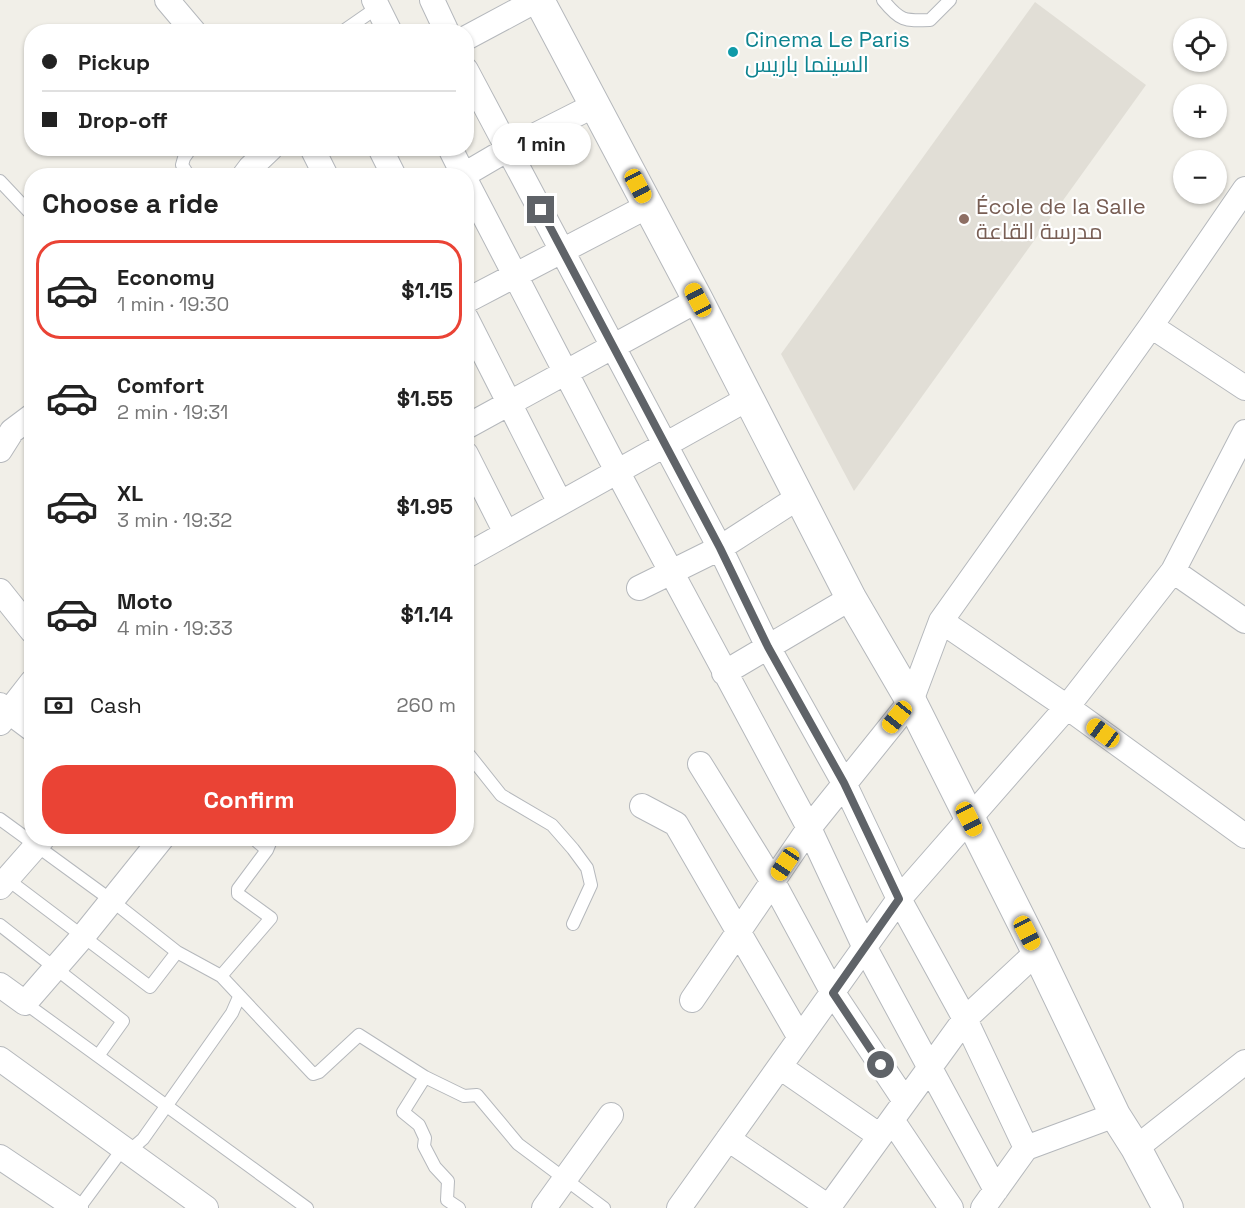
<!DOCTYPE html>
<meta charset="utf-8">
<style>
:root{--surface:#fff;--page:#f2f2f2;--text:#222;--muted:#767676;--line:#e0e0e0;--accent:#ea4335}
body{margin:0;font-family:"Space Grotesk",Cairo,sans-serif;background:var(--page);color:var(--text);height:100vh;display:flex;flex-direction:column;font-size:22px;white-space:nowrap}
*{box-sizing:border-box;margin:0}
p{font-size:20px;color:var(--muted)}
.icon{flex:none;width:33px;height:33px;fill:none;stroke:currentColor;stroke-width:2;stroke-linecap:round;stroke-linejoin:round}
.map{position:relative;flex:1;overflow:hidden}
.side{position:absolute;left:24px;top:168px;width:450px;height:678px;display:flex;flex-direction:column;background:var(--surface);border-radius:24px;box-shadow:0 2px 4px #0004}
.side>*{flex:none}
.hud{position:absolute;left:24px;top:24px;width:450px;height:132px;border-radius:24px;box-shadow:0 2px 4px #0004;display:grid;align-content:center;height:132px;padding:0 18px;background:var(--surface)}
.controls{position:absolute;left:1173px;top:18px;display:grid;gap:12px}
.controls a{display:grid;place-items:center;width:54px;height:54px;border-radius:50%;background:var(--surface);box-shadow:0 2px 4px #0004;font-size:30px}
.end{position:absolute;width:27px;height:27px;margin:-14px;border:8px solid #5f6368;background:#fff;box-shadow:0 0 0 3px #fff}
.from{border-radius:50%}
.bubble{position:absolute;height:42px;border-radius:21px;background:var(--surface);box-shadow:0 2px 4px #0004;font-size:20px;font-weight:700;line-height:42px;text-align:center}
.car{position:absolute;width:18px;height:36px;margin:-18px -9px;border-radius:8px;box-shadow:0 0 4px 2px #0007;background:linear-gradient(#f5c518 24%,#345 0 40%,#f5c518 0 76%,#345 0 86%,#f5c518 0)}
.hud b{display:flex;align-items:center;gap:21px;height:57px;font-size:22px}
.hud b+b{border-top:2px solid var(--line)}
.hud i{width:15px;height:15px;background:var(--text)}
ul{padding:0;list-style:none}
li{display:flex;align-items:center;gap:18px;height:99px;margin:0 12px 9px;padding:0 6px;border:3px solid transparent;border-radius:24px}
li div{flex:1}
li b{display:block;font-size:22px}
li em{font-style:normal;font-weight:700}
li.on{border-color:var(--accent)}
li>.icon{width:54px;height:54px;stroke-width:1.5}
h2{padding:0 18px;font-size:27px;line-height:72px}
.pay{display:flex;align-items:center;gap:15px;height:66px;padding:0 18px;font-size:22px}
.pay p{margin-inline-start:auto}
.cta{display:flex;gap:12px;margin-top:auto;padding:12px 18px}
.cta a{flex:1;height:69px;border-radius:24px;background:var(--accent);color:#fff;font-size:24px;font-weight:700;line-height:69px;text-align:center}
.map>svg:first-child{display:block}
</style>
<div class="map">
<svg width="1245" height="1208" viewBox="0 0 1245 1208">
<rect width="100%" height="100%" fill="#f1efe8"/>
<path fill="#e1ded6" d="M1035,2L1146,85L854,491L781,354Z"/>
<g fill="none" stroke-linecap="round" stroke-linejoin="round">
<defs>
<path id="service" d="M883,0C900,21 904,21 930,20L950,0
M302,32H304
M342,32L378,7
M189,176L182,165L184,158L191,148
M0,181L32,215
M466,751L501,795L552,825L573,849L587,868L591,885L573,924
M0,819L111,900L177,952
M253,838L267,850
M3,876L150,987L177,952L221,976L271,918L238,894V889L267,850L272,838
M0,925L123,1021L98,1056
M221,976L313,1074L319,1072L359,1035L425,1077L464,1096L477,1095L518,1144L604,1208
M25,1003L307,1208
M425,1077L403,1112L419,1125L425,1138L424,1146L435,1167L448,1181L447,1200L459,1208
M129,1151L143,1139L232,1013L239,997
M79,1208L124,1147"/>
<path id="minor" d="M167,0L194,32
M374,0L390,32
M432,0L447,32
M466,38L537,0
M466,70L720,548L768,647L844,783L899,899L965,1019L1026,1148
M312,148L326,176
M380,148L394,176
M450,148L464,176
M244,176L250,168L271,148
M462,176L508,149L595,105
M466,181L617,471L809,828L865,948L996,1190
M466,301L648,206
M466,318L560,503
M1151,326L1245,388
M466,427L698,300
M0,450L12,431L32,416
M466,454L506,533
M466,556L749,398
M1173,571L1245,621
M639,588L720,548L799,497
M0,591L32,631
M941,621L1067,707L1245,836
M724,673L851,598
M0,705L32,729
M0,723L32,682
M700,764L773,882L833,993L905,1101
M642,806L676,824L800,1038
M0,887L43,838
M0,985L25,1003L84,935L162,838
M692,1000L809,828L911,701L941,621L1151,326L1245,189
M0,1059L206,1208
M780,1067L880,1136
M892,1120L951,1208
M728,1139L830,1208
M1136,1148L1245,1062
M0,1157L76,1208
M544,1208L611,1115
M679,1208L899,899L1067,707L1173,571L1245,432
M828,1208L965,1019L1037,952
M983,1208L1026,1148L1115,1115"/>
<path id="tertiary" d="M539,0L698,300L851,598L911,701L1037,952L1115,1115L1136,1148L1168,1208"/>
</defs>
<use href="#service" stroke="#b5b8bc" stroke-width="14"/>
<use href="#minor" stroke="#b5b8bc" stroke-width="26"/>
<use href="#tertiary" stroke="#b5b8bc" stroke-width="32"/>
<use href="#service" stroke="#fff" stroke-width="12"/>
<use href="#minor" stroke="#fff" stroke-width="24"/>
<use href="#tertiary" stroke="#fff" stroke-width="30"/>
</g>
<g fill="none" stroke-linecap="round" stroke-linejoin="round">
<path stroke="#5f6368" stroke-width="8" d="M541,210L720,548L768,647L844,783L899,899L833,993L881,1065"/>
</g>
<circle fill="#0f9aa8" stroke="#fff" stroke-width="2" cx="733" cy="52" r="6"/>
<circle fill="#8d6e63" stroke="#fff" stroke-width="2" cx="964" cy="219" r="6"/>
<g text-anchor="middle" dominant-baseline="central" stroke-width="4.5" stroke-linejoin="round" paint-order="stroke">
<g font-size="22" fill="#0d838f" stroke="#fff" text-anchor="start">
<text x="745" y="39">Cinema Le Paris<tspan x="745" dy="25">السينما باريس</tspan></text>
</g>
<g font-size="22" fill="#785e54" stroke="#fff" text-anchor="start">
<text x="976" y="206">École de la Salle<tspan x="976" dy="25">مدرسة القاعة</tspan></text>
</g>
</g>
</svg>
<div class="controls">
<a><svg class="icon" aria-label="locate" viewBox="0 0 24 24"><circle cx="12" cy="12" r="6"/><path d="M12 2v4M12 18v4M2 12h4M18 12h4"/></svg></a>
<a>+</a>
<a>−</a>
</div>
<i class="end from" style="left:881px;top:1065px"></i>
<i class="end" style="left:541px;top:210px"></i>
<div class="bubble" style="left:492px;top:123px;width:99px">1 min</div>
<i class="car" style="left:638px;top:186px;rotate:152deg"></i>
<i class="car" style="left:698px;top:300px;rotate:332deg"></i>
<i class="car" style="left:897px;top:717px;rotate:219deg"></i>
<i class="car" style="left:1103px;top:733px;rotate:306deg"></i>
<i class="car" style="left:969px;top:819px;rotate:153deg"></i>
<i class="car" style="left:785px;top:864px;rotate:214deg"></i>
<i class="car" style="left:1027px;top:933px;rotate:153deg"></i>
<div class="hud">
<b><i class="from"></i>Pickup</b>
<b><i></i>Drop-off</b>
</div>
<section class="side">
<h2>Choose a ride</h2>
<ul>
<li class="on"><svg class="icon" aria-label="car" viewBox="0 0 24 24"><path d="M5 17H2v-5l4-1 3-4h7l3 4 3 1v5h-3M9 17h6M6 11h13"/><circle cx="7" cy="17" r="2"/><circle cx="17" cy="17" r="2"/></svg><div><b>Economy</b><p>1 min · 19:30</p></div><em>$1.15</em></li>
<li><svg class="icon" aria-label="car" viewBox="0 0 24 24"><path d="M5 17H2v-5l4-1 3-4h7l3 4 3 1v5h-3M9 17h6M6 11h13"/><circle cx="7" cy="17" r="2"/><circle cx="17" cy="17" r="2"/></svg><div><b>Comfort</b><p>2 min · 19:31</p></div><em>$1.55</em></li>
<li><svg class="icon" aria-label="car" viewBox="0 0 24 24"><path d="M5 17H2v-5l4-1 3-4h7l3 4 3 1v5h-3M9 17h6M6 11h13"/><circle cx="7" cy="17" r="2"/><circle cx="17" cy="17" r="2"/></svg><div><b>XL</b><p>3 min · 19:32</p></div><em>$1.95</em></li>
<li><svg class="icon" aria-label="car" viewBox="0 0 24 24"><path d="M5 17H2v-5l4-1 3-4h7l3 4 3 1v5h-3M9 17h6M6 11h13"/><circle cx="7" cy="17" r="2"/><circle cx="17" cy="17" r="2"/></svg><div><b>Moto</b><p>4 min · 19:33</p></div><em>$1.14</em></li>
</ul>
<div class="pay"><svg class="icon" aria-label="cash" viewBox="0 0 24 24"><path d="M3 7h18v10H3z"/><circle cx="12" cy="12" r="2"/></svg>Cash<p>260 m</p></div>
<div class="cta"><a>Confirm</a></div>
</section>
</div>
